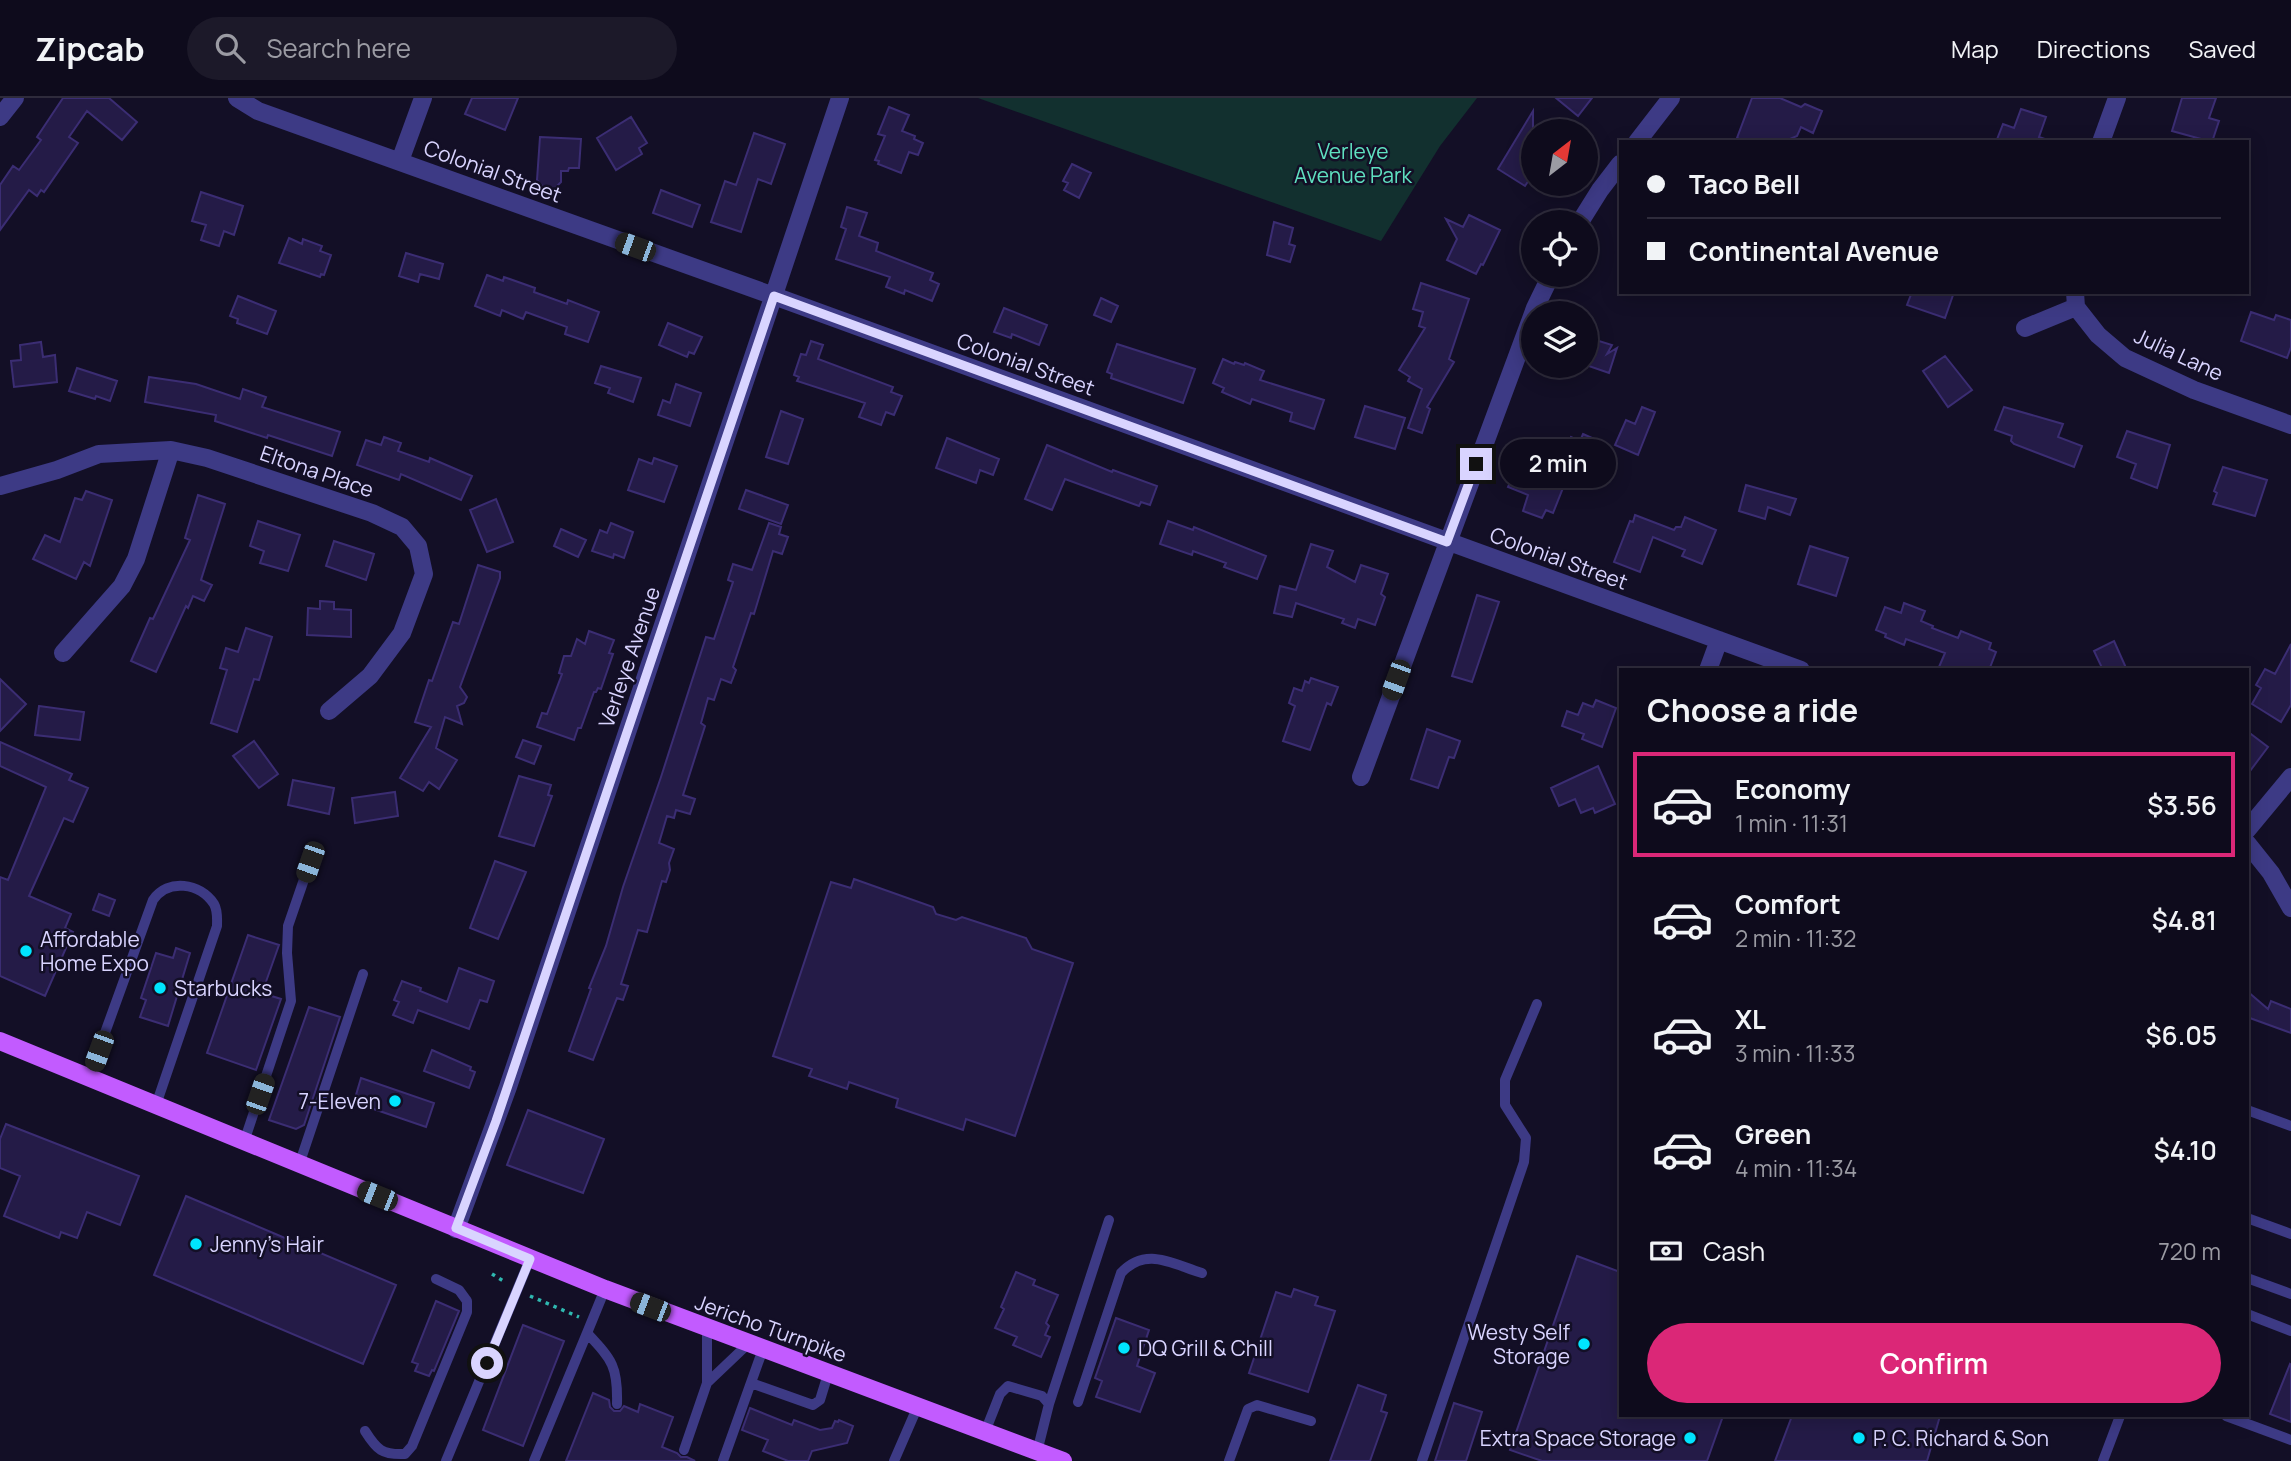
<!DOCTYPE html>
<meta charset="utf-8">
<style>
:root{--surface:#0e0b1c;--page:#1c1929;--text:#f1f3f6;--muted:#9b9ba3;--line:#2e2b3b;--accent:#db2777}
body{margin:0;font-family:Manrope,sans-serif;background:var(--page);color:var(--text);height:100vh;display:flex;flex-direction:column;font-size:26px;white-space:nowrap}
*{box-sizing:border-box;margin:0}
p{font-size:23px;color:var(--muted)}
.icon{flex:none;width:38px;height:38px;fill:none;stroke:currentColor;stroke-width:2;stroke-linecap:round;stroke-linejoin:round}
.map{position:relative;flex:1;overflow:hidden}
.drawer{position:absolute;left:1619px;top:570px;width:630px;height:749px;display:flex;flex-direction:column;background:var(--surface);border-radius:0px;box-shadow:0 4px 18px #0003,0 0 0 2px var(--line)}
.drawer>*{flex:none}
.guide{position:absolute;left:1619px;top:42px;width:630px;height:154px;border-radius:0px;box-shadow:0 4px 18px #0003,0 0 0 2px var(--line);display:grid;align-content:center;height:154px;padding:0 28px;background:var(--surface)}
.needle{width:46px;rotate:31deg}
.controls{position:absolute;left:1521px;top:21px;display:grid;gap:14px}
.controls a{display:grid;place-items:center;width:77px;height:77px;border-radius:50%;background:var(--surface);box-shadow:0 4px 18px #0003,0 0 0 2px var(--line);font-size:35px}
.end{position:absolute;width:32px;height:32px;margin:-16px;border:9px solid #d9d4ff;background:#111;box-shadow:0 0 0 4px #111}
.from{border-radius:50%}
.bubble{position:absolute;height:49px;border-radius:24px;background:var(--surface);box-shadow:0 4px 18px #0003,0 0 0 2px var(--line);font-size:23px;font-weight:600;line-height:49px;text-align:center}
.car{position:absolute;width:21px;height:42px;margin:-21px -10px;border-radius:9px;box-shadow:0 0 5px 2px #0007;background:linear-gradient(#222 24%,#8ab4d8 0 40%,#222 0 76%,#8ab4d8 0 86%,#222 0)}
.guide b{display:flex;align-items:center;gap:24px;height:66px;font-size:26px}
.guide b+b{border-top:2px solid var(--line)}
.guide i{width:18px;height:18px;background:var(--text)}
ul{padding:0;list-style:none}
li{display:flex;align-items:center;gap:21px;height:105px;margin:0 14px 10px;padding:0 14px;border:4px solid transparent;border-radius:0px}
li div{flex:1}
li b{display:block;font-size:26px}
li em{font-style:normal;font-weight:600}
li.current{border-color:var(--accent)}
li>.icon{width:63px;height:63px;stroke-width:1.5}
h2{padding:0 28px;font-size:32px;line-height:84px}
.pay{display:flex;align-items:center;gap:18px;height:77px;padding:0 28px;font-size:26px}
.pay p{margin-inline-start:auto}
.cta{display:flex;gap:14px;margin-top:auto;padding:14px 28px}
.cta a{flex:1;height:80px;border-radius:42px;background:var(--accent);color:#fff;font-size:28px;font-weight:600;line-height:80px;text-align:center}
header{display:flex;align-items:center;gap:42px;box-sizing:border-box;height:98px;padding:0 35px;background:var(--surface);border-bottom:2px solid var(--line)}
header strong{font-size:33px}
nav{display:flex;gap:38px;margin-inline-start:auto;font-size:24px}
.search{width:490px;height:63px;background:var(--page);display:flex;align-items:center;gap:18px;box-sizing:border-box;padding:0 24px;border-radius:38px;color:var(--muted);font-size:26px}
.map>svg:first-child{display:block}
</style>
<header>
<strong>Zipcab</strong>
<div class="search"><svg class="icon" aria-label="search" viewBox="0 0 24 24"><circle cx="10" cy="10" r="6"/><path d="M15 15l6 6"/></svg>Search here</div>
<nav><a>Map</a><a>Directions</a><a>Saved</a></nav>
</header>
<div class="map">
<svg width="2291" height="1363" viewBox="0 0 2291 1363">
<rect width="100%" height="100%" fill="#130f26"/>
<path fill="#12302f" d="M978,0H1477L1440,48L1381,143Z"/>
<path fill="#241b47" stroke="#3b2d73" stroke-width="2" d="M63,0H109L137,24L122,42L87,13L69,39L78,45L44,94L41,92L37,98L29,92L0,132V87L13,68L19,72L41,42L37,39Z
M472,0H518L505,32L465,16Z
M1556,0H1592L1578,18Z
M1752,0H1780L1801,9L1805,6L1822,13L1813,35L1801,29L1797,38L1783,44H1746L1737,40Z
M2182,0H2216L2209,20L2219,23L2212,44L2172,33Z
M889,9L909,17L902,33L915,38L914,41L923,45L918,57L909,54L901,75L878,66L879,63L875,62L885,38L878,36Z
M2021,11L2046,19L2039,39L2048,42L2047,44H1996L2003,26L2014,30Z
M1533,13V76L1525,88L1498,71Z
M631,19L647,45L639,50L642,56L616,72L597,40Z
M754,35L785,46L771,86L758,81L741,134L711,124L725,83L736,87Z
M540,39L581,41L579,70H569L568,73H561V84L554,91L544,90L537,82Z
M1072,66L1091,75L1079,100L1064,92L1068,85L1063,83Z
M661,92L700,107L692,129L653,115Z
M201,94L243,108L234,137L224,133L219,148L201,142L206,127L192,123Z
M847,109L867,115L859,138L878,145L876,153L933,175L930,182L939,186L932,203L905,192L904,196L886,189L890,179L836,161L846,131L841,129Z
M1469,117L1500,132L1483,167L1481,166L1476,176L1447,162L1457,141L1446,121L1463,129Z
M1274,124L1293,130L1289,146L1295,148L1290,164L1267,157Z
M289,140L302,146L303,141L322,148L320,153L331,157L324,177L321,176L320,179L279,165Z
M406,155L443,166L439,181L420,176L418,184L399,178Z
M487,177L503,183L504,179L535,190L534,194L567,206L568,202L599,214L588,244L565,236L567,229L526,214L523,221L502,212L500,218L475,208Z
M1421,185L1469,201L1449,261L1454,264L1427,309L1430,311L1422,335L1408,330L1422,291L1408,283L1410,279L1399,272L1425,230L1419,228L1423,214L1413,211Z
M1912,194H1945L1953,197L1945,220L1907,207Z
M238,198L276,213L267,236L237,225L238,221L230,218Z
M1101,200L1118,208L1111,224L1094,217Z
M1004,210L1047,227L1039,247L1012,236L1011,240L994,234Z
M2251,214L2274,222L2276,217L2291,222V249L2287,260L2241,243Z
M668,225L702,239L694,256L689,254L687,259L659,247Z
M1586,239L1612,247L1607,256L1617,250L1609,275L1586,267Z
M811,243L823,247L818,261L893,289L891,294L902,298L894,317L886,314L881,327L859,319L865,305L797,283L799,279L794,277L801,256L806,257Z
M41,244L43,259L55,257L57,284L14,289L11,263L21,262L20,247Z
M1117,246L1195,271L1183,305L1111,280L1112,276L1107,274Z
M1945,258L1972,292L1948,309L1923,273Z
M1223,261L1234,266L1235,264L1244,267L1245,265L1264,273L1260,282L1324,302L1314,331L1290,323L1292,315L1252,301L1250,306L1222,294L1224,290L1213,285Z
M601,268L641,280L633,304L608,295L610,290L595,285Z
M77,270L117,283L110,303L96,298L95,301L69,293Z
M149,279L196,286L240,301L243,291L266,299L262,309L340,334L332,358L268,337L267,340L215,323L216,317L145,304Z
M676,286L701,295L690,328L658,317L663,302L670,305Z
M1365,308L1405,320L1395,351L1355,339Z
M1642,309L1655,314L1638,357L1615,347L1626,322L1635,326Z
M2004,309L2063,326L2058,339L2082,348L2074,369L2014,346L2011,343L2012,338L1995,332Z
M781,313L803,321L788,366L766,359Z
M2127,333L2170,347L2157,390L2131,380L2136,366L2117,359Z
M1583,336L1599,343L1585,377L1571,370L1553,415L1546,412L1542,420L1523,413L1528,397L1508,389L1519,364L1550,373L1562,346L1567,348L1571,339L1580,343Z
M384,339L401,345L398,353L429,364L430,360L472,378L461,402L401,376L399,382L357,367L366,342L381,347Z
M947,340L999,361L993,377L980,372L976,385L936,370Z
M1047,347L1112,374L1113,372L1157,388L1150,407L1141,404L1139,408L1065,381L1052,412L1025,401Z
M654,360L677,368L664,404L628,392L639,361L652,366Z
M2223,369L2267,382L2255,418L2213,406L2217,395L2214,393Z
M1746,387L1796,401L1790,417L1768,409L1765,421L1739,413Z
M746,392L788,407L781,426L739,411Z
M86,393L112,402L90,468L84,464L76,481L33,461L45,437L60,444L75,400L82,402Z
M198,397L225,406L201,482L212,487L204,503L193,498L188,510L186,508L156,574L131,563L150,520L153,521L190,442L185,440Z
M496,401L513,444L487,454L470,412Z
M1635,417L1674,432L1676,429H1681L1685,419L1716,432L1702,466L1682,458L1685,452L1653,439L1640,474L1614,464L1630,423L1633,424Z
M258,423L300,437L288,473L260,465L264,453L250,448Z
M1168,423L1193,432L1194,429L1266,458L1257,481L1224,469L1226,465L1193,453L1192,457L1160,446Z
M611,425L633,434L624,460L614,456L613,460L592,453L600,432L607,435Z
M769,425L781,429L779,436L788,439L782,456L773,453L754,516L751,515L733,569L736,572L731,585L721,581L714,602L708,600L701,625L705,628L683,697L695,701L690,716L676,712L674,720L667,718L659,745L674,751L669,765L670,772L666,784L662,783L647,834L638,832L621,886L628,888L623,902L617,900L593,962L569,953L591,891L589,890L606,848L623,789L661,679L706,539L714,541L733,484L728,482L733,466L752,472Z
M561,431L586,442L578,459L554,448Z
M334,443L374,456L366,482L326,468Z
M1311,446L1333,453L1327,469L1355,484L1361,467L1388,476L1381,496L1385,499L1375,527L1358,521L1355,530L1342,525L1344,521L1296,505L1292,519L1274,515L1280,488L1296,492Z
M1810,448L1848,460L1836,498L1798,486Z
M478,467L500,474V480L460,589L467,599L464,605L457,608L462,626L445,619L436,650L457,662L439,691L429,684L423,693L400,680L431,629L415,624L429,582L432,583L453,524L459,526Z
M1477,497L1499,504L1472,584L1452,578Z
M320,503L334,504V511L351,512V539L307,537L308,510L320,511Z
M1904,505L1925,513L1921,523L1933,528L1932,530L1958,540L1961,533L1991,545L1989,551L1996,554L1989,572H1948L1939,569L1945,555L1906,541L1904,547L1885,539L1886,536L1876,532L1885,509L1901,515Z
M246,530L272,539L259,582L254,581L237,634L211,625L227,572L220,570L226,550L238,554Z
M589,533L614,542L609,555L613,556L601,591L598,590L596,594H594L581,630H578L574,642L537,629L542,615L547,616L562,576L559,575L564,558H571L577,541L585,546Z
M2114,543L2127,572H2103L2094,553Z
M2291,546V607L2281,624L2252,606L2261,590L2256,587L2265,571L2275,576Z
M1311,580L1338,589L1331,607L1327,605L1310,652L1283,643L1295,608L1289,605L1294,590L1302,593L1305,583L1309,585Z
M0,581L26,606L0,633Z
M1596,602L1616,610L1602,649L1582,641L1584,636L1562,628L1567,613L1578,617L1583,605L1593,609Z
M39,608L84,614L80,642L35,637Z
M1427,631L1460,643L1454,660L1449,659L1438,690L1411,681Z
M2247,633L2268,649L2247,677Z
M523,642L541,648L534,666L516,659Z
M254,643L278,676L259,690L233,658Z
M0,644L72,676L69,682L88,690L73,724L64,720L29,798L71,816L65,830L73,834L45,898L0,878V779L8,782L46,689L0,668Z
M1598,668L1615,706L1595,715L1593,710L1581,715L1575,701L1559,708L1551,690Z
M519,678L551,687L548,697L552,698L534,748L499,738Z
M293,682L334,690L329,716L288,707Z
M395,694L398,718L355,725L352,700Z
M495,763L526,774L498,841L470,830Z
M854,781L933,809L936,816L956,822L962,819L1026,840L1032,851L1073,865L1015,1038L966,1021L963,1032L896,1009L898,1001L849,984L847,991L809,978L812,971L773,958L831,784L851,790Z
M99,796L115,802L109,818L93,812Z
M248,837L279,847L262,895L281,901L256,972L207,955Z
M176,850L190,855L168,928L140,919L146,902L141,900L156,855L173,860Z
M459,870L494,883L487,904L480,902L469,931L418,912L413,925L393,917L399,904L394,902L402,883L421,890L420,893L447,904Z
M2247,893L2268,911L2271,903L2291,911V935L2247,919Z
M309,909L340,919L304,1027L296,1031L269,1022Z
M432,952L471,969L470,972L475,974L469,990L424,973Z
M361,980L434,1005L426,1029L362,1007L364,1000L356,997Z
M528,1012L604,1041L583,1095L507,1067Z
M6,1026L139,1078L120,1127L87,1114L77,1140L61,1134L59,1140L4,1118L20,1078L0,1070V1041Z
M186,1098L396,1187L363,1266L154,1177Z
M1577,1158L1620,1174V1318H1723L1707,1363H1542L1510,1352Z
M1016,1174L1035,1182L1033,1187L1058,1197L1046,1225L1049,1228L1045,1237L1050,1239L1041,1259L1013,1247L1017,1239L995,1230L1004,1211L1001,1209Z
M1294,1191L1318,1199L1315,1207L1335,1213L1308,1294L1249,1275L1276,1194L1291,1199Z
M436,1203L459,1213L434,1273L432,1272L429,1278L415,1273L418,1266L412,1264Z
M1116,1220L1149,1232L1137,1268L1155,1275L1140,1314L1096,1299L1102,1283L1095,1280Z
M523,1227L564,1243L523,1348L483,1332Z
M2290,1266L2291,1267V1324L2270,1316Z
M1358,1287L1386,1297L1381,1313L1387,1315L1370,1363H1330Z
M593,1295L609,1302L610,1309L614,1313H620L624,1308L638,1314L640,1306L673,1319L662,1349L677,1355L681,1359H687L695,1363H566Z
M1454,1305L1482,1314L1466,1363H1435Z
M750,1310L792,1327L794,1322L820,1332L832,1330L835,1323L838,1324L839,1322L853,1328L847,1345L812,1353L808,1363H788L763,1353L768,1342L742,1332Z
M1792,1318H1940L1927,1363H1775Z"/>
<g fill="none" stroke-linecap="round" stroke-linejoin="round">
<path stroke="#2fb8b0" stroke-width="3.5" stroke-dasharray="3.5 5" stroke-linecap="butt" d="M492,1176L505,1184
M530,1198L579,1219"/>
<path stroke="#3d3a85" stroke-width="10" d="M89,979L153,802C168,780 200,785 214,806C218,813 217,821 217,828L156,1007
M2247,1012L2291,1028
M244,1044L291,903L287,855L288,828L310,764
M299,1067L363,876
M2247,1120L2291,1136
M2247,1180L2291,1196
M2247,1216L2291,1233
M587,1235L605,1191
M707,1285L748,1246
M751,1285L813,1307L820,1302L828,1276
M1078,1304L1121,1175C1146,1148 1172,1166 1202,1175
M2226,1318L2291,1342
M365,1333C377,1352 382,1357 405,1356L412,1348L467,1214V1203L459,1192L436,1181
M985,1334L1000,1296L1008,1288L1042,1298L1049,1306
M684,1352L707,1285V1231
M1037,1354L1049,1306L1109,1122
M446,1363L530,1161
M534,1363L587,1235C612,1262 618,1268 617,1306
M723,1363L763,1251
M894,1363L917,1310
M1229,1363L1248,1311L1257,1307L1311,1323
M1422,1363L1524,1064L1526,1040L1505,1007V982L1537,906
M2103,1363L2120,1318"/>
<path stroke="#3d3a85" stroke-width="18" d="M237,0L258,13L774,198L1801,572
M0,19L15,0
M1637,44L1671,0
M2101,44L2117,0
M400,63L423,0
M1580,124L1600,92L1620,66
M2075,194L2076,209L2098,237L2125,260L2194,292L2291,327
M2025,230L2076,209
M0,388L57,372L99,356L171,352L207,360L372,415L402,429L418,448L424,476L402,535L370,578L329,613
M63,555L122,488L136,461L171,352
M1708,572L1719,542
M1361,679L1535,210L1551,177
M2247,732L2291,679
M2247,745L2271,775L2291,810
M456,1131L508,989L840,0"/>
<path stroke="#c25bff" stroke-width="18" d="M0,943L605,1191L1063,1363"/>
</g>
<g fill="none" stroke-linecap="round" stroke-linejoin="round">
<path stroke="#d9d4ff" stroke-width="9" d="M487,1265L530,1161L456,1130L496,1023L774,198L1447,444L1476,366"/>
</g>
<g fill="#00e5ff" stroke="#130f26" stroke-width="2.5">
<circle cx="26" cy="853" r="7"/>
<circle cx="160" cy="890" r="7"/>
<circle cx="395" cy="1003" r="7"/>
<circle cx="196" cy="1146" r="7"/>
<circle cx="1584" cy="1246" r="7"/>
<circle cx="1124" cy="1250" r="7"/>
<circle cx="1690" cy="1340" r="7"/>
<circle cx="1859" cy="1340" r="7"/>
</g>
<g text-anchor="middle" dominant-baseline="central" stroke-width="5" stroke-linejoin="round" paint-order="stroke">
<g font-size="21" fill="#5fe0c0" stroke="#130f26">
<text x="1353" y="53">Verleye<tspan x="1353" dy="24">Avenue Park</tspan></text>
</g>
<g font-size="21" fill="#d9d4ff" stroke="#130f26">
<text transform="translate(493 73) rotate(20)">Colonial Street</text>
<text transform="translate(2179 256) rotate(25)">Julia Lane</text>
<text transform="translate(1026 266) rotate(20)">Colonial Street</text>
<text transform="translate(317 373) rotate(19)">Eltona Place</text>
<text transform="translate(1559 460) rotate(20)">Colonial Street</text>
<text transform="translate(629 559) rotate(-71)">Verleye Avenue</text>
<text transform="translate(771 1230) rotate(20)">Jericho Turnpike</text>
</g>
<g font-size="21" fill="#d9d4ff" stroke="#130f26" text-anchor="start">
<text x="40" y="841">Affordable<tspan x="40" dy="24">Home Expo</tspan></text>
<text x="174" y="890">Starbucks</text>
<text x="381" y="1003" text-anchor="end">7-Eleven</text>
<text x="210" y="1146">Jenny's Hair</text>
<text x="1570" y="1234" text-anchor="end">Westy Self<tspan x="1570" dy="24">Storage</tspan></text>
<text x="1138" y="1250">DQ Grill &amp; Chill</text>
<text x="1676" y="1340" text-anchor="end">Extra Space Storage</text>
<text x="1873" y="1340">P. C. Richard &amp; Son</text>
</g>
</g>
</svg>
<div class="controls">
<a><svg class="needle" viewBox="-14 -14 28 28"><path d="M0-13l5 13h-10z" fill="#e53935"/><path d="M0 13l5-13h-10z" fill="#9b9ba3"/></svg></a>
<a><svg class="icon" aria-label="locate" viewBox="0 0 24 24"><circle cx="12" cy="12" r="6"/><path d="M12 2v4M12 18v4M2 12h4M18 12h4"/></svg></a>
<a><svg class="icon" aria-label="layers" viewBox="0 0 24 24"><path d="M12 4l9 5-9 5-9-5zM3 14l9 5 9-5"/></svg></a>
</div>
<i class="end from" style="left:487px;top:1265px"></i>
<i class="end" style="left:1476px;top:366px"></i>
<div class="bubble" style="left:1500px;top:341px;width:116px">2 min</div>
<i class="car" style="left:635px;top:149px;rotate:290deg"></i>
<i class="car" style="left:1396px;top:582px;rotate:200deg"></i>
<i class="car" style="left:310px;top:764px;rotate:199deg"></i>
<i class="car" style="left:99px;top:953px;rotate:200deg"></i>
<i class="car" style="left:260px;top:996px;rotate:19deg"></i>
<i class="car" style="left:377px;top:1098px;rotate:292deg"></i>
<i class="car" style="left:650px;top:1209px;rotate:291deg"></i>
<div class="guide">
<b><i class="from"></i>Taco Bell</b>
<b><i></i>Continental Avenue</b>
</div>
<section class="drawer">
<h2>Choose a ride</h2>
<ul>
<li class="current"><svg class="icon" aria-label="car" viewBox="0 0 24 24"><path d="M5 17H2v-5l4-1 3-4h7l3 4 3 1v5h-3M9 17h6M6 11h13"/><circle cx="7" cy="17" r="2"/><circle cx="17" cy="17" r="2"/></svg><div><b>Economy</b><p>1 min · 11:31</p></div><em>$3.56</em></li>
<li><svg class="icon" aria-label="car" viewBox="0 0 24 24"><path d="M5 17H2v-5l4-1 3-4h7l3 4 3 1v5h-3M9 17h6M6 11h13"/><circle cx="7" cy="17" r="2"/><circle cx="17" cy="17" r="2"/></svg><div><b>Comfort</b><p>2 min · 11:32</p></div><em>$4.81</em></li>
<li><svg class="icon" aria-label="car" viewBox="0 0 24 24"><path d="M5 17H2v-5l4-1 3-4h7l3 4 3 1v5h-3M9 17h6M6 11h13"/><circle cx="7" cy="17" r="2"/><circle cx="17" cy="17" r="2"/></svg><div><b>XL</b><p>3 min · 11:33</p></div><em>$6.05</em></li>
<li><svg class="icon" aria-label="car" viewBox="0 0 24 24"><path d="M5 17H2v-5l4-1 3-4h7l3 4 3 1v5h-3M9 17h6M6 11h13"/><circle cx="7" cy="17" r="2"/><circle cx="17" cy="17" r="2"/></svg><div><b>Green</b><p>4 min · 11:34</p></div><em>$4.10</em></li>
</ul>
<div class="pay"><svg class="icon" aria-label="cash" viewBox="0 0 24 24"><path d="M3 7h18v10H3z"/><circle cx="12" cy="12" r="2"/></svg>Cash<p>720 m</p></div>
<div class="cta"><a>Confirm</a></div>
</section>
</div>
